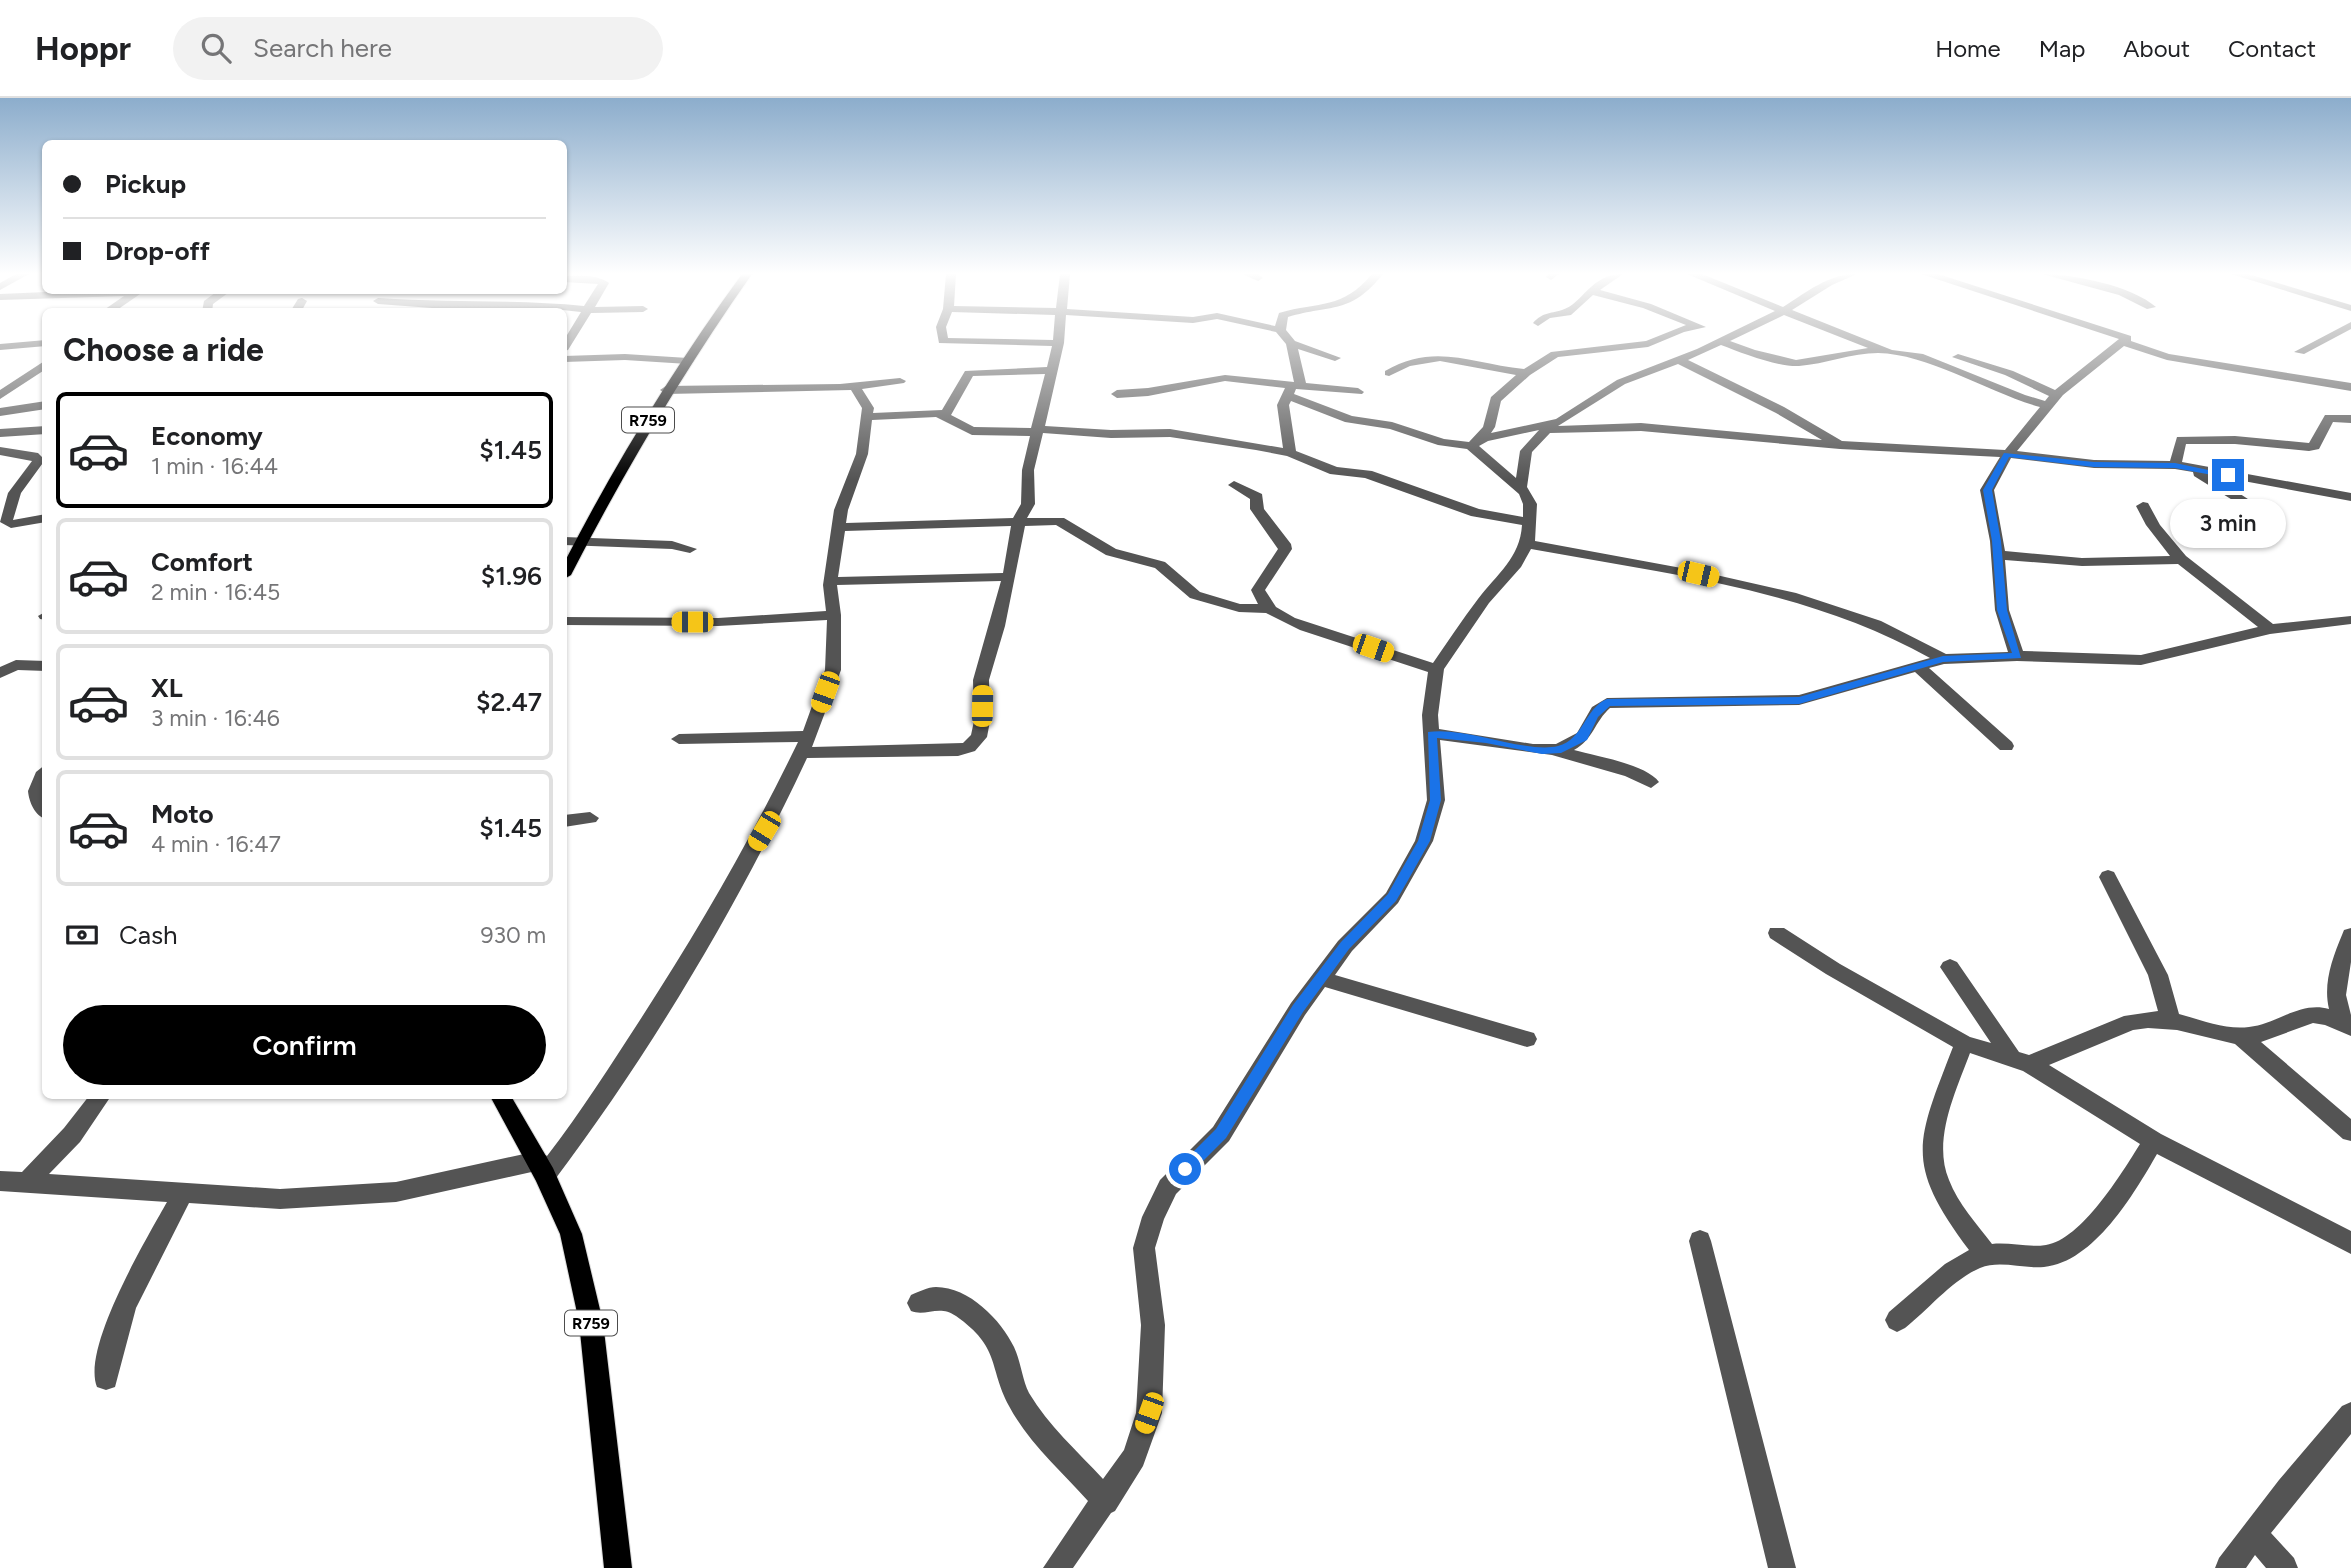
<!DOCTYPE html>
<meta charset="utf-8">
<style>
:root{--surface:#fff;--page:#f2f2f2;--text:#202124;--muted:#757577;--line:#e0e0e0;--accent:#000}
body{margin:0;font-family:Figtree,sans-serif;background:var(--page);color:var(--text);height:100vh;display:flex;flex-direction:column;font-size:26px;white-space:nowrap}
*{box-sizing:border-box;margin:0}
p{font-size:23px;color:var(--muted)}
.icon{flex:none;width:38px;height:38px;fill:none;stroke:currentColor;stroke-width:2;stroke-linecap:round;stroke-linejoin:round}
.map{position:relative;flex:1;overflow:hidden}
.drawer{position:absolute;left:42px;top:210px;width:525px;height:791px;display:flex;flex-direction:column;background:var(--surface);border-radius:10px;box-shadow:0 2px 5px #0004}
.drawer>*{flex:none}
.banner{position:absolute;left:42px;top:42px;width:525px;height:154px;border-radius:10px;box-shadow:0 2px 5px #0004;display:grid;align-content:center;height:154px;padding:0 21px;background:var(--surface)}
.end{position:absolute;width:32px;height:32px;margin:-16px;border:9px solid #1a73e8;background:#fff;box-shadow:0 0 0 4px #fff}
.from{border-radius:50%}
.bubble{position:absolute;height:49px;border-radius:24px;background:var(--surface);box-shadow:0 2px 5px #0004;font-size:23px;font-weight:600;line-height:49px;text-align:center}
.car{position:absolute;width:21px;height:42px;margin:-21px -10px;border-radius:9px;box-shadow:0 0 5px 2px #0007;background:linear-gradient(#f5c518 24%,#345 0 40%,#f5c518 0 76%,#345 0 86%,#f5c518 0)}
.banner b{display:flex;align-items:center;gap:24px;height:66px;font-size:26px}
.banner b+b{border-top:2px solid var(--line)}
.banner i{width:18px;height:18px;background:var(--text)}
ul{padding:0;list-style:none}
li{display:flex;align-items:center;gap:21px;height:116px;margin:0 14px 10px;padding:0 7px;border:4px solid var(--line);border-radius:10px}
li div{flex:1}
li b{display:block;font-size:26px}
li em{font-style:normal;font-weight:600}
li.on{border-color:var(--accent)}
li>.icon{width:63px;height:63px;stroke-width:1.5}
h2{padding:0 21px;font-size:32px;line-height:84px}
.pay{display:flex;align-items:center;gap:18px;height:77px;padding:0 21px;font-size:26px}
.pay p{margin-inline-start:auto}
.cta{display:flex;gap:14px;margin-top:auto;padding:14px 21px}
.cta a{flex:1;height:80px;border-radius:42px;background:var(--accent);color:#fff;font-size:28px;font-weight:600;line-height:80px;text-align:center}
header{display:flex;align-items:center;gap:42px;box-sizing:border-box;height:98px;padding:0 35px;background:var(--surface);border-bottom:2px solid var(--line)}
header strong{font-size:33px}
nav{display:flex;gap:38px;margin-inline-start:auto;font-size:24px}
.search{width:490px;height:63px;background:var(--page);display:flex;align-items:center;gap:18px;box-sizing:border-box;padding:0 24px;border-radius:38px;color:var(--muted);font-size:26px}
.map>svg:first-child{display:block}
</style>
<header>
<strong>Hoppr</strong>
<div class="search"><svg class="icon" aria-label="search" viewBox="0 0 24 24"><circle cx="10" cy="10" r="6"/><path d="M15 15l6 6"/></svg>Search here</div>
<nav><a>Home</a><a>Map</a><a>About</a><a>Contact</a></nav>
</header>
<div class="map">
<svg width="2351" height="1470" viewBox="0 0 2351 1470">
<rect width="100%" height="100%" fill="#fff"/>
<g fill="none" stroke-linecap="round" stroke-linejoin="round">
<defs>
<path id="major" d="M742,176H752C684,273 625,372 571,477L564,481V465C616,364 675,268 742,176Z
M490,998H511L553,1070L582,1136L603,1224L632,1470H604L579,1224L560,1136L536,1083Z"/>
</defs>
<use href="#major" stroke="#dbdbdb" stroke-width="2"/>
<path fill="#545454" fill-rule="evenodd" d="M16,176H29L0,192V185Z
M946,176H956L954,208L1056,210L1060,176H1070L1067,211L1193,219L1217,215L1275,228L1279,215C1320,203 1342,212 1372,176H1383C1350,217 1332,206 1288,219L1286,232L1295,243L1341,260L1335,263L1298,251L1306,285L1358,290L1364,294L1362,296L1296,291L1294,296L1352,318L1392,324L1444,341L1469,344L1483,329L1491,299L1516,277L1440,263L1410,268L1389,278L1385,277V273C1435,244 1472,266 1524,271L1551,254L1646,243L1686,227L1643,210L1593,197L1571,217L1550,220L1538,228L1533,225C1543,214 1549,216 1562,212C1583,206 1590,176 1623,176L1600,192L1651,206L1706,229L1684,234L1648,249L1558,259L1530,277L1501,303L1495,329L1491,335L1556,321L1617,282L1697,251L1775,213L1687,176H1702L1783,209C1807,194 1828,176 1857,176L1832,187L1792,212L1892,252L1923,256L2025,297L2045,303L2049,298L2005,277L1952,259L1958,256L2013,273L2055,292L2119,241L1921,176H1938L2131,238V243L2169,256L2351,285V293L2167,262L2124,248L2063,297L2017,353L2094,362L2170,363L2177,339L2235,338L2309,345L2325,317H2351V325L2333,324L2319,351L2309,353L2235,346H2186L2182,364L2351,395V403L2211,377L2271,416V422L2266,423L2194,378L2193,374L2175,371L2094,370L2011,360L1994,392L2005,453L2082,460L2170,458L2146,427L2136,408L2143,404L2148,405L2160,427L2186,458L2273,526L2351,518V526L2270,536L2141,567L2017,563L1944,566L1929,570L2012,644L2014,648L2012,652H2000L1915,574L1799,607L1610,610C1595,623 1593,642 1574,652C1595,658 1646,666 1659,684L1651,690L1625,678L1552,657L1440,642L1445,702L1433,743L1398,805L1352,853L1335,877L1527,933L1534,935L1537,941L1534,947L1527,949L1325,889L1305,917L1229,1043L1176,1096L1164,1121L1155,1150L1165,1227L1162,1315L1143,1368L1115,1413L1111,1415L1073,1470H1043L1088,1403C1061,1373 1028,1344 1009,1308C988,1268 1001,1250 956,1218C939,1206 926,1219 911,1213L907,1205L911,1197C918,1194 928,1189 936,1189C969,1189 1001,1222 1014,1249C1021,1264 1022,1281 1029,1295C1048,1327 1078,1354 1103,1381L1124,1352L1136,1315L1141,1227L1133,1150L1142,1119L1160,1082L1213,1029L1291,905L1338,843L1386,795L1415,743L1427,702L1422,617L1428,574L1300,532L1266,515L1239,514L1190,500L1155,470L1106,457L1056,427L1025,428L1005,528L989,582L990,623L987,639L975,653L958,658L807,660C738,808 651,954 553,1084L545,1087L537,1084L534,1077L536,1073L396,1104L280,1111L189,1105L136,1210L115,1289L106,1292L97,1289C81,1250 147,1140 167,1104L0,1093V1073L22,1074L64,1030L89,998H111L80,1044L49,1076L280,1091L396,1084L538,1053L547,1058C581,1014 610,968 640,922C699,831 751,741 798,644L679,646L671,641L679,636L803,633L825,572L827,522L718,528L564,527V519L718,520L826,513L823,487L834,412L856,356L862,310L851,292L666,296L660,292L666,288L840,286L900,280L906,283L904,285L862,291L874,310L873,315L942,312L965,273L1047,269L1052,248L939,245L936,229L943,211ZM952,214L1055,217L1053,242L948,240L946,229ZM1066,217L1193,225L1217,221L1276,234L1286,246L1294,284L1225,277L1148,290L1117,292L1111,296L1117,300L1148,298L1225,283L1285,290L1277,307L1283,350L1170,331L1111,332L1045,328L1064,245ZM1784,217L1868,250L1796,262L1755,252L1730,243ZM1721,247C1742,255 1777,269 1799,268C1825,266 1852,255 1878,255C1929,256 1989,295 2040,309L2005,352L1842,343L1784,309L1688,262ZM1678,266L1776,315L1822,342L1641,325L1558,328L1625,286ZM1045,276L1031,330L974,329L951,317L973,278ZM1291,303L1345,324L1390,331L1438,347L1467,351L1519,396L1523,406V419L1479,411L1372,373L1337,369L1296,353L1289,307ZM936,319L972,337L1030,338L1022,372L1021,406L1013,420L846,425L848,412L868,356L872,322ZM1539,332L1520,353L1516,380L1479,348L1488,343ZM1641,333L1840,351L2000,359L1980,392L1990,443L1995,512L2008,554L1946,556L1881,523L1796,495L1703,474L1535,443L1537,406L1527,389L1532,354L1550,335ZM1043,335L1111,340L1170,339L1256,352L1287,358L1330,376L1365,380L1471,418L1522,427C1520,460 1497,476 1478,501C1462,522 1448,543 1433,565L1295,520L1276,509L1265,492L1292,451L1291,446L1264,411L1262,396L1234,383L1228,387L1250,401V411L1278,451L1251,492L1258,506H1240L1200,494L1165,464L1116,451L1064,420H1027L1035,406L1034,372ZM1011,428L1003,475L838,479L845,433ZM1531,451C1667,476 1807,491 1930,560L1799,597L1607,600L1592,609L1577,635L1556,646H1533L1439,631L1438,617L1444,571L1489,505L1521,469ZM2005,462L2082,468L2178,466L2258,529L2141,557L2023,553L2009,512ZM1001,483L973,582L974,623L971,637L963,645L812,649L841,572V517L837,487Z
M1242,176H1258L1263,180L1258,183Z
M1548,176H1559L1551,182L1546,179Z
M2042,176C2074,176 2132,188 2156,209L2147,211L2119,197Z
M2231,176H2248L2351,207V213Z
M564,178C580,178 596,176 609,185L595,209L643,208L648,211L643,214L591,215L568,252L564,253V242L581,214L544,210L446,211L378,206L373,203L378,200C447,205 516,201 584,208L598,186L564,184Z
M93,192L143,194L114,214H101L124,198L0,202V196Z
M219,192H232L213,206L212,214H202L204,203Z
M348,192H392V193L387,196Z
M302,200L307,203L301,214H290L298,201Z
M2351,224V231L2304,256L2294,254Z
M46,242V248L0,252V246Z
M625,256L688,260L694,263L688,266L625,262L564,264V258Z
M46,262V271L0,301V292Z
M46,303V311L0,318V310Z
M46,328V336L0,339V331Z
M0,349L38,355L45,362L21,395L13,422L46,416V424L11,430L0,424L8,395L32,363L0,357Z
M564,439L672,443L697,451L690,455L672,451L564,447Z
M45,514L46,522L40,521L38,518Z
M16,562L46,563V573L18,572L0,580V569Z
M46,666V721C35,718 29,704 28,693L36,674Z
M590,714L599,720L596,724L564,729V717Z
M2108,772L2114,774L2168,877L2179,916C2202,922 2225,932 2249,929C2277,926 2300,903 2329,911C2323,886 2332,861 2342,837L2344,832L2351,830V864L2346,897L2351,917V938L2325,927L2313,925L2261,944L2351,1021V1043L2343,1041L2235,946L2177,932L2148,930L2133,932L2049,967L2161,1036L2351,1133V1156L2157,1056C2134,1096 2094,1164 2044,1169C2023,1171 2000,1162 1980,1170C1952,1182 1929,1211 1905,1230L1897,1234L1889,1230L1885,1222L1889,1214L1945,1166L1969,1152C1904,1065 1916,1045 1953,949L1826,876L1770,840L1768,835L1770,830H1784L1840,866L1970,939L1991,945L1940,869L1943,864L1950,861L1957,864L2019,954L2029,957L2124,918L2158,913L2148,877L2099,779L2102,774ZM1970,955L2023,973L2140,1046C2122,1075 2081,1142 2046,1147C2028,1150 2010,1144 1992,1146C1977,1126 1958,1106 1949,1082C1932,1042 1956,993 1970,955Z
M1700,1132L1708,1135L1711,1143L1796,1470H1768L1689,1143L1692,1135Z
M2351,1304V1336L2271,1435L2294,1460L2298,1470H2266L2255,1457L2246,1470H2215L2219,1460L2279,1382L2342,1308Z"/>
<use href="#major" fill="#000" fill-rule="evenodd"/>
</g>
<linearGradient id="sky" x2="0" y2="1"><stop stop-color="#8cadcc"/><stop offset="0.46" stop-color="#fff"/><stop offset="1" stop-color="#fff" stop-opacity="0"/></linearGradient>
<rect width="2351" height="382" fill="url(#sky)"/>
<path fill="#1a73e8" d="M2004,355L2094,364L2175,365L2232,377L2228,380L2175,370L2094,369L2009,359L1992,392L2001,443L2007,512L2021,560L1943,564L1799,606L1610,608L1598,619L1587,642L1561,655L1542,656L1486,645L1437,640L1441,702L1430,743L1407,784L1396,803L1349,851L1303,914L1226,1040L1190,1076H1180V1067L1216,1031L1293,907L1341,844L1388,796L1398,778L1418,743L1430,702L1428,634C1466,628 1526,656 1558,648C1584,641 1584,611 1607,601L1799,599L1943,558L2012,555L1997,512L1992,443L1983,392Z"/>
<g text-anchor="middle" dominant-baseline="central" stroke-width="6" stroke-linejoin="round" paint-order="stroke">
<g fill="#fff" stroke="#4c4c4c" stroke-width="2">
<rect x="622" y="309.5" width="52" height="25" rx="5"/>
<rect x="565" y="1212.5" width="52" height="25" rx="5"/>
</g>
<g font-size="16" font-weight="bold" fill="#000">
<text x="648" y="322">R759</text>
<text x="591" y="1225">R759</text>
</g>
</g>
</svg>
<i class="end from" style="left:1185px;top:1071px"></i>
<i class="end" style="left:2228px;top:377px"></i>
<div class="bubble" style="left:2170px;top:401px;width:116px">3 min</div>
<i class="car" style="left:1698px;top:476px;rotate:103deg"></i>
<i class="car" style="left:692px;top:524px;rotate:270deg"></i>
<i class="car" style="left:1373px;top:550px;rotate:109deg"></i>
<i class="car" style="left:825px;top:594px;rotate:200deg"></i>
<i class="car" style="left:982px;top:608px;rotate:1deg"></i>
<i class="car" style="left:764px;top:733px;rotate:211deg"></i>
<i class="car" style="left:1149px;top:1315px;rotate:200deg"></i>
<div class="banner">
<b><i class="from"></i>Pickup</b>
<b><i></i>Drop-off</b>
</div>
<section class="drawer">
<h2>Choose a ride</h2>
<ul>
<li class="on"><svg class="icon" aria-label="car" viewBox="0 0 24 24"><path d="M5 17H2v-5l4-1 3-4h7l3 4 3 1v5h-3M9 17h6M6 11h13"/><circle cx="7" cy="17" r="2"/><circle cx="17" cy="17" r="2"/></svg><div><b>Economy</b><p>1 min · 16:44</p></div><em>$1.45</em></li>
<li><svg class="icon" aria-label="car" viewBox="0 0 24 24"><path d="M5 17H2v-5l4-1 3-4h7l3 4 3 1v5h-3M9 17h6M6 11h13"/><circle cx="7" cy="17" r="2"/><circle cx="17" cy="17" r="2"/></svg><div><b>Comfort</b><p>2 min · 16:45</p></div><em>$1.96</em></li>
<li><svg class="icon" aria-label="car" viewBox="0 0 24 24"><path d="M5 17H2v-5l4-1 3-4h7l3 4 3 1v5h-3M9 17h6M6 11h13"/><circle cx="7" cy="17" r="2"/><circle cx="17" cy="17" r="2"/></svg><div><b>XL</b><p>3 min · 16:46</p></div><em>$2.47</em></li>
<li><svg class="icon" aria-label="car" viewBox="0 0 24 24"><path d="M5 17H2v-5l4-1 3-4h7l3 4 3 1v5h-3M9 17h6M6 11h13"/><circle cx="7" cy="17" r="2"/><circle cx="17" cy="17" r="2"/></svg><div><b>Moto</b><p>4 min · 16:47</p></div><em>$1.45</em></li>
</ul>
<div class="pay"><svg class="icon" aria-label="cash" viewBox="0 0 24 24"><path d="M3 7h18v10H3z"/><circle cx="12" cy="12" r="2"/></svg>Cash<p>930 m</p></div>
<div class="cta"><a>Confirm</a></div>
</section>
</div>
